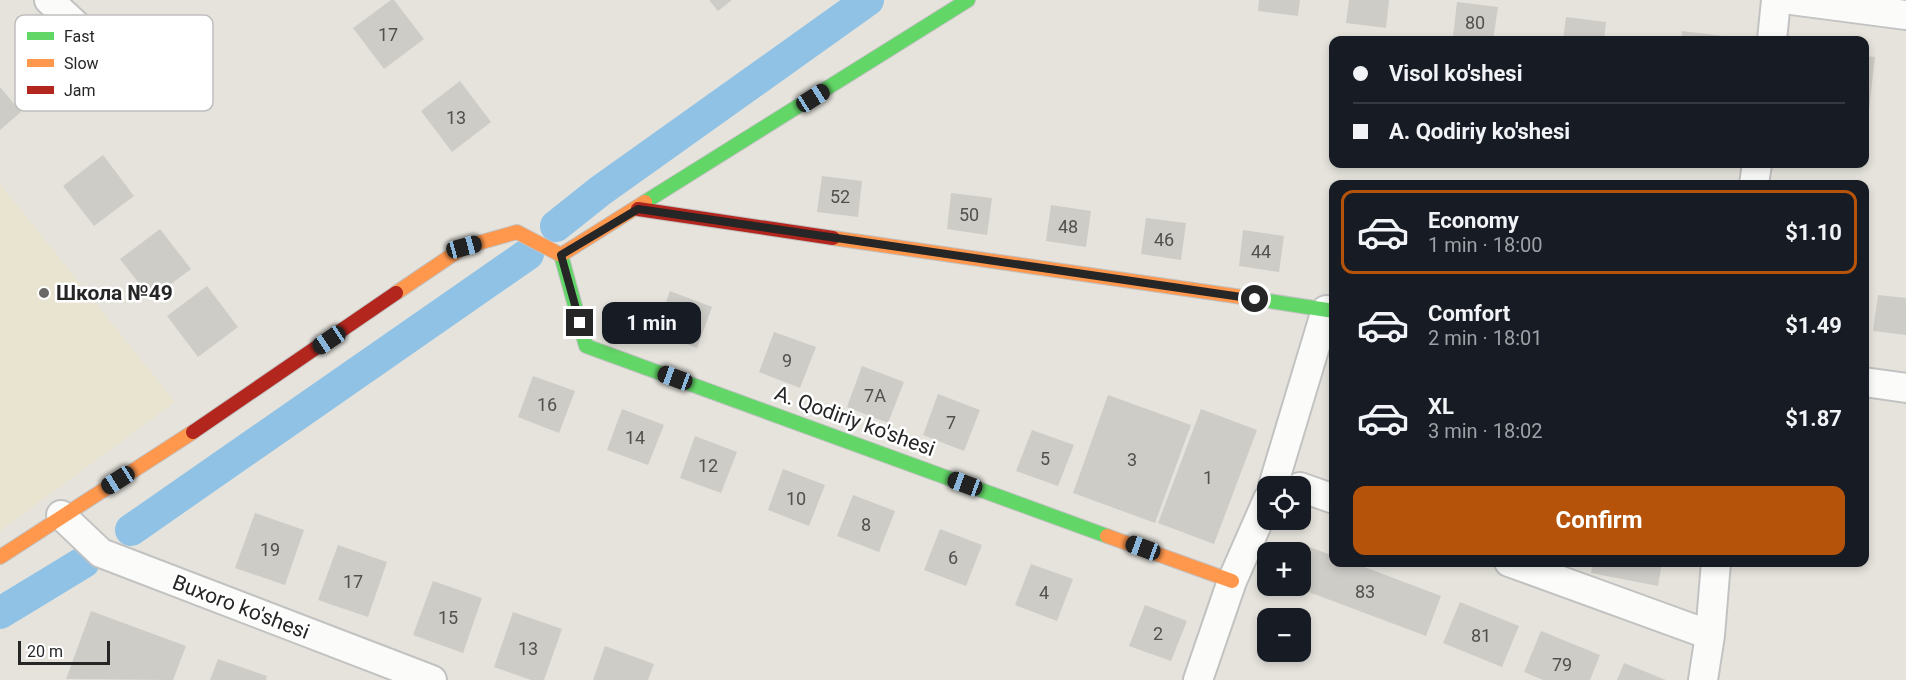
<!DOCTYPE html>
<meta charset="utf-8">
<style>
:root{--surface:#171b24;--page:#20242c;--text:#f1f3f6;--muted:#9ea1a6;--line:#363941;--accent:#b45309}
body{margin:0;font-family:Roboto,sans-serif;background:var(--page);color:var(--text);height:100vh;display:flex;flex-direction:column;font-size:22px;white-space:nowrap}
*{box-sizing:border-box;margin:0}
p{font-size:20px;color:var(--muted)}
.icon{flex:none;width:33px;height:33px;fill:none;stroke:currentColor;stroke-width:2;stroke-linecap:round;stroke-linejoin:round}
.map{position:relative;flex:1;overflow:hidden}
.panel{position:absolute;left:1329px;top:180px;width:540px;height:387px;display:flex;flex-direction:column;background:var(--surface);border-radius:12px;box-shadow:0 3px 9px #0003}
.panel>*{flex:none}
.guide{position:absolute;left:1329px;top:36px;width:540px;height:132px;border-radius:12px;box-shadow:0 3px 9px #0003;display:grid;align-content:center;height:132px;padding:0 24px;background:var(--surface)}
.fabs{position:absolute;left:1257px;top:476px;display:grid;gap:12px}
.fabs a{display:grid;place-items:center;width:54px;height:54px;border-radius:12px;background:var(--surface);box-shadow:0 3px 9px #0003;font-size:30px}
.scale{position:absolute;left:18px;bottom:15px;width:92px;box-sizing:border-box;padding-left:6px;border:3px solid #262626;border-top:0;font-size:16px;line-height:21px;white-space:nowrap;color:#262626;-webkit-text-stroke:4px #fff;paint-order:stroke}
.end{position:absolute;width:27px;height:27px;margin:-14px;border:8px solid #262626;background:#fff;box-shadow:0 0 0 3px #fff}
.from{border-radius:50%}
.bubble{position:absolute;height:42px;border-radius:12px;background:var(--surface);box-shadow:0 3px 9px #0003;font-size:20px;font-weight:700;line-height:42px;text-align:center}
.car{position:absolute;width:18px;height:36px;margin:-18px -9px;border-radius:8px;box-shadow:0 0 4px 2px #0007;background:linear-gradient(#222 24%,#8ab4d8 0 40%,#222 0 76%,#8ab4d8 0 86%,#222 0)}
.guide b{display:flex;align-items:center;gap:21px;height:57px;font-size:22px}
.guide b+b{border-top:2px solid var(--line)}
.guide i{width:15px;height:15px;background:var(--text)}
ul{padding:10px 0 0;list-style:none}
li{display:flex;align-items:center;gap:18px;height:84px;margin:0 12px 9px;padding:0 12px;border:3px solid transparent;border-radius:12px}
li div{flex:1}
li b{display:block;font-size:22px}
li em{font-style:normal;font-weight:700}
li.active{border-color:var(--accent)}
li>.icon{width:54px;height:54px;stroke-width:1.5}
.primary-button{display:flex;gap:12px;margin-top:auto;padding:12px 24px}
.primary-button a{flex:1;height:69px;border-radius:12px;background:var(--accent);color:#fff;font-size:24px;font-weight:700;line-height:69px;text-align:center}
.map>svg:first-child{display:block}
</style>
<div class="map">
<svg width="1906" height="680" viewBox="0 0 1906 680">
<rect width="100%" height="100%" fill="#e5e3dc"/>
<path fill="#e8e4d0" d="M0,184L175,402L0,531Z"/>
<g fill="none" stroke-linecap="round" stroke-linejoin="round">
<path stroke="#90c2e6" stroke-width="32" d="M556,226L600,191L868,0
M131,530L528,254
M0,613L84,562"/>
</g>
<path fill="#ceccc7" d="M391,0H394L424,39L384,69L353,28Z
M709,0H732L718,11Z
M1259,0H1300L1298,16L1258,11Z
M1349,0H1389L1386,28L1346,23Z
M1457,2L1498,7L1493,40L1453,37Z
M1566,17L1606,22L1604,40H1563Z
M1682,31L1723,36L1722,40H1681Z
M1864,56L1875,57L1866,136H1864Z
M460,81L491,122L452,152L421,111Z
M0,87L21,112L0,130Z
M103,155L134,196L94,226L63,186Z
M822,176L862,181L858,217L817,212Z
M951,193L992,198L987,235L947,229Z
M1051,205L1091,211L1086,247L1046,241Z
M1146,218L1186,223L1181,260L1141,254Z
M160,229L191,269L151,299L120,259Z
M1243,230L1284,236L1279,272L1239,266Z
M207,286L238,327L198,357L167,316Z
M670,291L712,307L697,348L655,332Z
M1878,295L1906,298V335L1873,331Z
M774,332L816,347L800,388L759,372Z
M862,366L904,382L888,423L847,407Z
M533,376L575,391L559,433L518,417Z
M938,394L980,410L964,451L923,435Z
M1108,395L1191,425L1155,523L1073,493Z
M622,409L664,425L648,465L607,450Z
M1201,409L1257,430L1214,544L1158,523Z
M1032,430L1074,445L1058,486L1016,471Z
M695,436L737,452L721,493L680,478Z
M783,469L825,485L809,526L768,510Z
M853,495L895,511L879,552L837,536Z
M255,513L304,530L285,585L235,568Z
M940,529L982,545L966,586L924,570Z
M1301,544L1334,556V562H1351L1441,596L1426,636L1290,585H1300V552H1298Z
M338,545L387,562L368,617L318,600Z
M1593,562H1662L1658,586L1591,573Z
M1031,564L1073,579L1057,621L1015,605Z
M433,581L482,598L463,653L413,635Z
M1460,602L1519,626L1502,667L1443,643Z
M1145,605L1187,621L1171,661L1129,646Z
M91,611L186,646L173,680L66,679Z
M513,612L562,629L544,680H531L494,667Z
M1541,631L1600,655L1590,680H1543L1524,672Z
M605,646L654,664L648,680H593Z
M218,659L267,676L266,680H210Z
M1624,663L1666,680H1617Z"/>
<g fill="none" stroke-linecap="round" stroke-linejoin="round">
<defs>
<path id="street" d="M49,0L110,57
M1791,0L1906,15
M1772,40L1776,0
M1754,184L1757,164
M1864,382L1906,388
M1273,486L1326,310
M1300,487L1334,499
M61,515L101,553L432,680
M1509,562L1710,635
M1198,680L1232,581L1268,499
M1703,680L1710,635L1716,562"/>
<path id="fast" d="M645,202L968,0
M561,255L586,346L1107,536
M1249,298L1334,311"/>
<path id="slow" d="M833,238L1249,298
M396,293L464,247L517,232L561,255L645,202
M1107,536L1232,581
M0,557L193,432"/>
<path id="jam" d="M638,209L833,238
M193,432L396,293"/>
</defs>
<use href="#street" stroke="#c2c2c2" stroke-width="32"/>
<use href="#fast" stroke="#c2c2c2" stroke-width="16"/>
<use href="#slow" stroke="#c2c2c2" stroke-width="16"/>
<use href="#jam" stroke="#c2c2c2" stroke-width="16"/>
<use href="#street" stroke="#fbfbfa" stroke-width="28"/>
<use href="#fast" stroke="#63d668" stroke-width="14"/>
<use href="#slow" stroke="#ff974d" stroke-width="14"/>
<use href="#jam" stroke="#b3261e" stroke-width="14"/>
</g>
<g fill="none" stroke-linecap="round" stroke-linejoin="round">
<path stroke="#262626" stroke-width="8" d="M580,323L561,255L638,209L1255,299"/>
</g>
<circle fill="#696866" stroke="#fff" stroke-width="2" cx="44" cy="293" r="6"/>
<g text-anchor="middle" dominant-baseline="central" stroke-width="5" stroke-linejoin="round" paint-order="stroke">
<g font-size="18" fill="#51504f">
<text x="1475" y="22">80</text>
<text x="388" y="34">17</text>
<text x="456" y="117">13</text>
<text x="840" y="196">52</text>
<text x="969" y="214">50</text>
<text x="1068" y="226">48</text>
<text x="1164" y="239">46</text>
<text x="1261" y="251">44</text>
<text x="787" y="360">9</text>
<text x="875" y="395">7A</text>
<text x="547" y="404">16</text>
<text x="951" y="422">7</text>
<text x="635" y="437">14</text>
<text x="1045" y="458">5</text>
<text x="1132" y="459">3</text>
<text x="708" y="465">12</text>
<text x="1208" y="477">1</text>
<text x="796" y="498">10</text>
<text x="866" y="524">8</text>
<text x="270" y="549">19</text>
<text x="953" y="557">6</text>
<text x="353" y="581">17</text>
<text x="1365" y="591">83</text>
<text x="1044" y="592">4</text>
<text x="448" y="617">15</text>
<text x="1158" y="633">2</text>
<text x="1481" y="635">81</text>
<text x="528" y="648">13</text>
<text x="1562" y="664">79</text>
</g>
<g font-size="21" font-weight="bold" fill="#262626" stroke="#fff" text-anchor="start">
<text x="56" y="293">Школа №49</text>
</g>
<g font-size="21" fill="#262626" stroke="#fff">
<text transform="translate(855 421) rotate(20)">A. Qodiriy ko'shesi</text>
<text transform="translate(241 607) rotate(21)">Buxoro ko'shesi</text>
</g>
</g>
<rect x="15" y="15" width="198" height="96" rx="9" fill="#fff" stroke="#bebebe" stroke-width="1.5"/>
<rect x="27" y="32" width="27" height="8" fill="#63d668"/>
<rect x="27" y="59" width="27" height="8" fill="#ff974d"/>
<rect x="27" y="86" width="27" height="8" fill="#b3261e"/>
<g font-size="16" fill="#262626">
<text x="64" y="42">Fast</text>
<text x="64" y="69">Slow</text>
<text x="64" y="96">Jam</text>
</g>
</svg>
<div class="fabs">
<a><svg class="icon" aria-label="locate" viewBox="0 0 24 24"><circle cx="12" cy="12" r="6"/><path d="M12 2v4M12 18v4M2 12h4M18 12h4"/></svg></a>
<a>+</a>
<a>−</a>
</div>
<div class="scale">20 m</div>
<i class="end from" style="left:1255px;top:299px"></i>
<i class="end" style="left:580px;top:323px"></i>
<div class="bubble" style="left:602px;top:302px;width:99px">1 min</div>
<i class="car" style="left:813px;top:98px;rotate:58deg"></i>
<i class="car" style="left:464px;top:247px;rotate:75deg"></i>
<i class="car" style="left:329px;top:340px;rotate:236deg"></i>
<i class="car" style="left:675px;top:378px;rotate:290deg"></i>
<i class="car" style="left:118px;top:480px;rotate:238deg"></i>
<i class="car" style="left:965px;top:484px;rotate:290deg"></i>
<i class="car" style="left:1143px;top:548px;rotate:290deg"></i>
<div class="guide">
<b><i class="from"></i>Visol ko'shesi</b>
<b><i></i>A. Qodiriy ko'shesi</b>
</div>
<section class="panel">
<ul>
<li class="active"><svg class="icon" aria-label="car" viewBox="0 0 24 24"><path d="M5 17H2v-5l4-1 3-4h7l3 4 3 1v5h-3M9 17h6M6 11h13"/><circle cx="7" cy="17" r="2"/><circle cx="17" cy="17" r="2"/></svg><div><b>Economy</b><p>1 min · 18:00</p></div><em>$1.10</em></li>
<li><svg class="icon" aria-label="car" viewBox="0 0 24 24"><path d="M5 17H2v-5l4-1 3-4h7l3 4 3 1v5h-3M9 17h6M6 11h13"/><circle cx="7" cy="17" r="2"/><circle cx="17" cy="17" r="2"/></svg><div><b>Comfort</b><p>2 min · 18:01</p></div><em>$1.49</em></li>
<li><svg class="icon" aria-label="car" viewBox="0 0 24 24"><path d="M5 17H2v-5l4-1 3-4h7l3 4 3 1v5h-3M9 17h6M6 11h13"/><circle cx="7" cy="17" r="2"/><circle cx="17" cy="17" r="2"/></svg><div><b>XL</b><p>3 min · 18:02</p></div><em>$1.87</em></li>
</ul>
<div class="primary-button"><a>Confirm</a></div>
</section>
</div>
